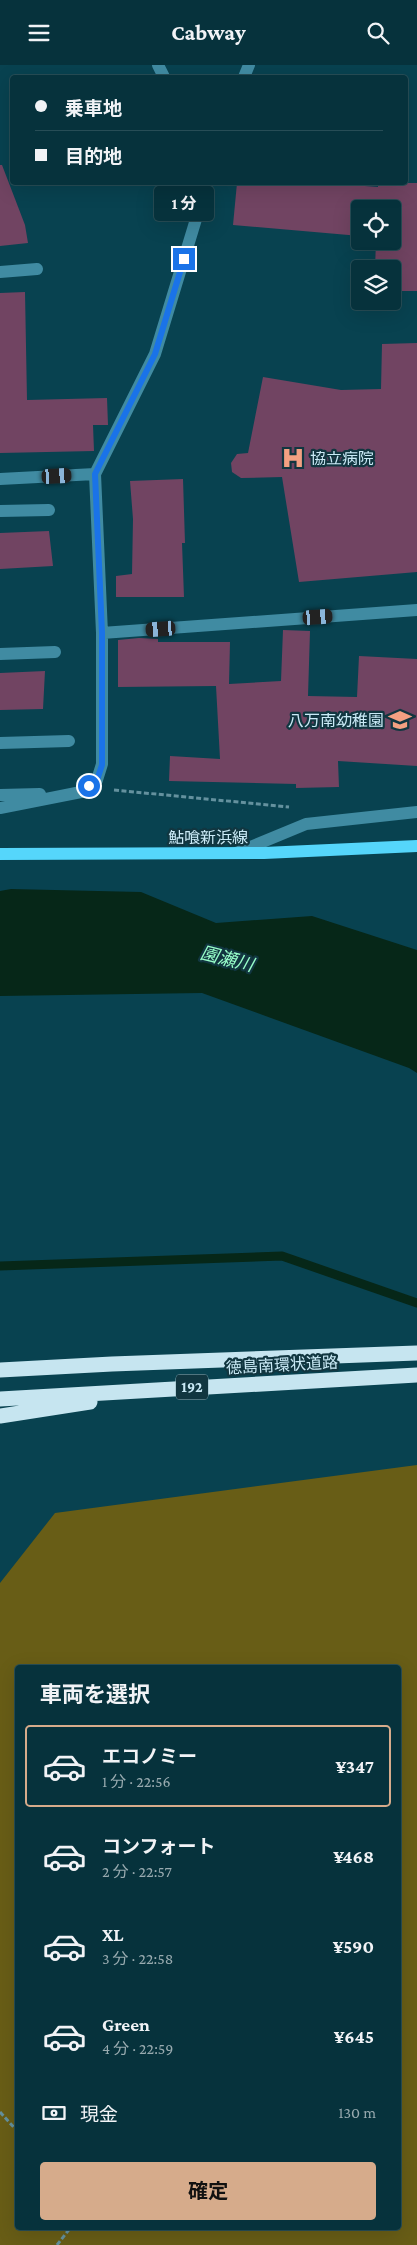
<!DOCTYPE html>
<html lang="ja">
<meta charset="utf-8">
<style>
:root{--surface:#06323c;--page:#143e47;--text:#f1f3f6;--muted:#98aaaf;--line:#274d56;--accent:#d6ab8b}
body{margin:0;font-family:"Crimson Pro","Noto Sans JP",serif;background:var(--page);color:var(--text);height:100vh;display:flex;flex-direction:column;font-size:19px;white-space:nowrap}
*{box-sizing:border-box;margin:0}
p{font-size:16px;color:var(--muted)}
.icon{flex:none;width:28px;height:28px;fill:none;stroke:currentColor;stroke-width:2;stroke-linecap:round;stroke-linejoin:round}
.map{position:relative;flex:1;overflow:hidden}
.details{position:absolute;left:15px;top:1600px;width:386px;height:565px;display:flex;flex-direction:column;background:var(--surface);border-radius:5px;box-shadow:0 5px 20px #0002,0 0 0 1px var(--line)}
.details>*{flex:none}
.top-card{position:absolute;left:10px;top:10px;width:398px;height:110px;border-radius:5px;box-shadow:0 5px 20px #0002,0 0 0 1px var(--line);display:grid;align-content:center;height:110px;padding:0 25px;background:var(--surface)}
.tools{position:absolute;left:351px;top:135px;display:grid;gap:10px}
.tools a{display:grid;place-items:center;width:50px;height:50px;border-radius:5px;background:var(--surface);box-shadow:0 5px 20px #0002,0 0 0 1px var(--line);font-size:25px}
.end{position:absolute;width:22px;height:22px;margin:-11px;border:6px solid #1a73e8;background:#fff;box-shadow:0 0 0 2px #fff}
.from{border-radius:50%}
.bubble{position:absolute;height:35px;border-radius:5px;background:var(--surface);box-shadow:0 5px 20px #0002,0 0 0 1px var(--line);font-size:16px;font-weight:700;line-height:35px;text-align:center}
.car{position:absolute;width:15px;height:30px;margin:-15px -8px;border-radius:6px;box-shadow:0 0 4px 1px #0007;background:linear-gradient(#222 24%,#8ab4d8 0 40%,#222 0 76%,#8ab4d8 0 86%,#222 0)}
.top-card b{display:flex;align-items:center;gap:18px;height:48px;font-size:19px}
.top-card b+b{border-top:1px solid var(--line)}
.top-card i{width:12px;height:12px;background:var(--text)}
ul{padding:0;list-style:none}
li{display:flex;align-items:center;gap:15px;height:82px;margin:0 10px 8px;padding:0 15px;border:2px solid transparent;border-radius:5px}
li div{flex:1}
li b{display:block;font-size:19px}
li em{font-style:normal;font-weight:700}
li.active{border-color:var(--accent)}
li>.icon{width:45px;height:45px;stroke-width:1.5}
h2{padding:0 25px;font-size:22px;line-height:60px}
.pay{display:flex;align-items:center;gap:12px;height:55px;padding:0 25px;font-size:19px}
.pay p{margin-inline-start:auto}
.action{display:flex;gap:10px;margin-top:auto;padding:10px 25px}
.action a{flex:1;height:58px;border-radius:5px;background:var(--accent);color:#111;font-size:20px;font-weight:700;line-height:58px;text-align:center}
header{display:flex;justify-content:space-between;align-items:center;height:65px;padding:0 25px;background:var(--surface);font-size:22px;font-weight:700}
.map>svg:first-child{display:block}
</style>
<header><svg class="icon" aria-label="menu" viewBox="0 0 24 24"><path d="M4 6h16M4 12h16M4 18h16"/></svg>Cabway<svg class="icon" aria-label="search" viewBox="0 0 24 24"><circle cx="10" cy="10" r="6"/><path d="M15 15l6 6"/></svg></header>
<div class="map">
<svg width="417" height="2180" viewBox="0 0 417 2180">
<rect width="100%" height="100%" fill="#084250"/>
<path fill="#685d16" fill-rule="evenodd" d="M417,1400V2180H0V1518L55,1448ZM18,1602H399V2162H18Z"/>
<path fill="#062718" d="M11,824L141,827L216,858L312,851L417,885V1008L409,1003L202,928L0,931V826Z"/>
<g fill="none" stroke-linecap="round" stroke-linejoin="round">
<path stroke="#062718" stroke-width="9" d="M0,1201L282,1191L417,1238"/>
</g>
<path fill="#714462" d="M0,100H2L25,160L28,178L0,181Z
M237,118H324L378,122V118H417V226H392V204H375L376,176H392V144H360V171L233,160Z
M25,227L27,335L107,333L108,360H93L94,386L0,388V228Z
M417,278V507L299,517L282,412L241,413L232,407L231,398L237,389L248,388L263,312L341,325L381,324L382,279Z
M183,414L185,478H182L184,532H116V511L132,509L133,454L130,416Z
M49,466L53,501L0,504V468Z
M283,565L310,566L308,631L357,632L359,591L417,594V701L338,696L339,722L296,723V719L169,716L170,691L220,694L216,621L118,622V575L139,573L158,574V577H230L229,619L281,616Z
M45,606L43,644L0,645V608Z"/>
<g fill="none" stroke-linecap="round" stroke-linejoin="round">
<path stroke="#64919e" stroke-width="3" stroke-dasharray="5 2.5" stroke-linecap="butt" d="M114,725L289,742
M0,2047L18,2067
M57,2180L71,2162"/>
<path stroke="#408ba2" stroke-width="12" d="M158,0L164,12
M244,12L249,0
M0,207L37,204
M0,414L95,409
M0,446L49,445
M102,568L95,409L155,289L207,118
M0,589L55,587
M0,678L69,676
M0,730L40,729
M0,743L81,727L97,715L102,699V568L417,545
M236,788L306,759L417,747"/>
<path stroke="#55d6fb" stroke-width="12" d="M0,789L264,788L417,781"/>
<path stroke="#c6e5f0" stroke-width="15" d="M0,1305L112,1299L417,1288
M0,1334L417,1310
M0,1351L90,1337"/>
</g>
<g fill="none" stroke-linecap="round" stroke-linejoin="round">
<path stroke="#1a73e8" stroke-width="6" d="M89,721L97,715L102,700V568L95,409L155,289L184,194"/>
</g>
<defs>
<symbol id="hospital-bare" viewBox="-9 -9 18 18"><path d="M-5-5h3v3.5h4V-5h3V5h-3V1.5h-4V5h-3Z" fill="#f3a082" stroke="#113640" stroke-width="2.5" paint-order="stroke"/></symbol>
<symbol id="school-bare" viewBox="-9 -9 18 18"><path d="M0-5L7-2L0 1L-7-2ZM-4 1L0 2.5L4 1V4Q0 6-4 4Z" fill="#f3a082" stroke="#113640" stroke-width="2.5" paint-order="stroke"/></symbol>
</defs>
<g fill-rule="evenodd">
<use href="#hospital-bare" x="277" y="377" width="32" height="32"/>
<use href="#school-bare" x="384" y="639" width="32" height="32"/>
</g>
<g text-anchor="middle" dominant-baseline="central" stroke-width="4.5" stroke-linejoin="round" paint-order="stroke">
<rect fill="#113640" stroke="#92b4bf" stroke-width="1" x="176" y="1309.5" width="32" height="25" rx="4"/>
<g font-size="15" font-weight="bold" fill="#caeaf6">
<text x="192" y="1322">192</text>
</g>
<g font-size="16" fill="#caeaf6" stroke="#113640" text-anchor="start">
<text x="310" y="393">協立病院</text>
<text x="384" y="655" text-anchor="end">八万南幼稚園</text>
</g>
<g font-size="16" fill="#caeaf6" stroke="#113640">
<text x="208" y="772">鮎喰新浜線</text>
<text transform="translate(282 1300) rotate(-3)">徳島南環状道路</text>
</g>
<g font-size="18" font-style="italic" fill="#98fec9" stroke="#113640">
<text transform="translate(227 894) rotate(14)">園瀬川</text>
</g>
</g>
</svg>
<div class="tools">
<a><svg class="icon" aria-label="locate" viewBox="0 0 24 24"><circle cx="12" cy="12" r="6"/><path d="M12 2v4M12 18v4M2 12h4M18 12h4"/></svg></a>
<a><svg class="icon" aria-label="layers" viewBox="0 0 24 24"><path d="M12 4l9 5-9 5-9-5zM3 14l9 5 9-5"/></svg></a>
</div>
<i class="end from" style="left:89px;top:721px"></i>
<i class="end" style="left:184px;top:194px"></i>
<div class="bubble" style="left:154px;top:121px;width:60px">1 分</div>
<i class="car" style="left:57px;top:411px;rotate:87deg"></i>
<i class="car" style="left:318px;top:552px;rotate:86deg"></i>
<i class="car" style="left:161px;top:564px;rotate:266deg"></i>
<div class="top-card">
<b><i class="from"></i>乗車地</b>
<b><i></i>目的地</b>
</div>
<section class="details">
<h2>車両を選択</h2>
<ul>
<li class="active"><svg class="icon" aria-label="car" viewBox="0 0 24 24"><path d="M5 17H2v-5l4-1 3-4h7l3 4 3 1v5h-3M9 17h6M6 11h13"/><circle cx="7" cy="17" r="2"/><circle cx="17" cy="17" r="2"/></svg><div><b>エコノミー</b><p>1 分 · 22:56</p></div><em>¥347</em></li>
<li><svg class="icon" aria-label="car" viewBox="0 0 24 24"><path d="M5 17H2v-5l4-1 3-4h7l3 4 3 1v5h-3M9 17h6M6 11h13"/><circle cx="7" cy="17" r="2"/><circle cx="17" cy="17" r="2"/></svg><div><b>コンフォート</b><p>2 分 · 22:57</p></div><em>¥468</em></li>
<li><svg class="icon" aria-label="car" viewBox="0 0 24 24"><path d="M5 17H2v-5l4-1 3-4h7l3 4 3 1v5h-3M9 17h6M6 11h13"/><circle cx="7" cy="17" r="2"/><circle cx="17" cy="17" r="2"/></svg><div><b>XL</b><p>3 分 · 22:58</p></div><em>¥590</em></li>
<li><svg class="icon" aria-label="car" viewBox="0 0 24 24"><path d="M5 17H2v-5l4-1 3-4h7l3 4 3 1v5h-3M9 17h6M6 11h13"/><circle cx="7" cy="17" r="2"/><circle cx="17" cy="17" r="2"/></svg><div><b>Green</b><p>4 分 · 22:59</p></div><em>¥645</em></li>
</ul>
<div class="pay"><svg class="icon" aria-label="cash" viewBox="0 0 24 24"><path d="M3 7h18v10H3z"/><circle cx="12" cy="12" r="2"/></svg>現金<p>130 m</p></div>
<div class="action"><a>確定</a></div>
</section>
</div>
